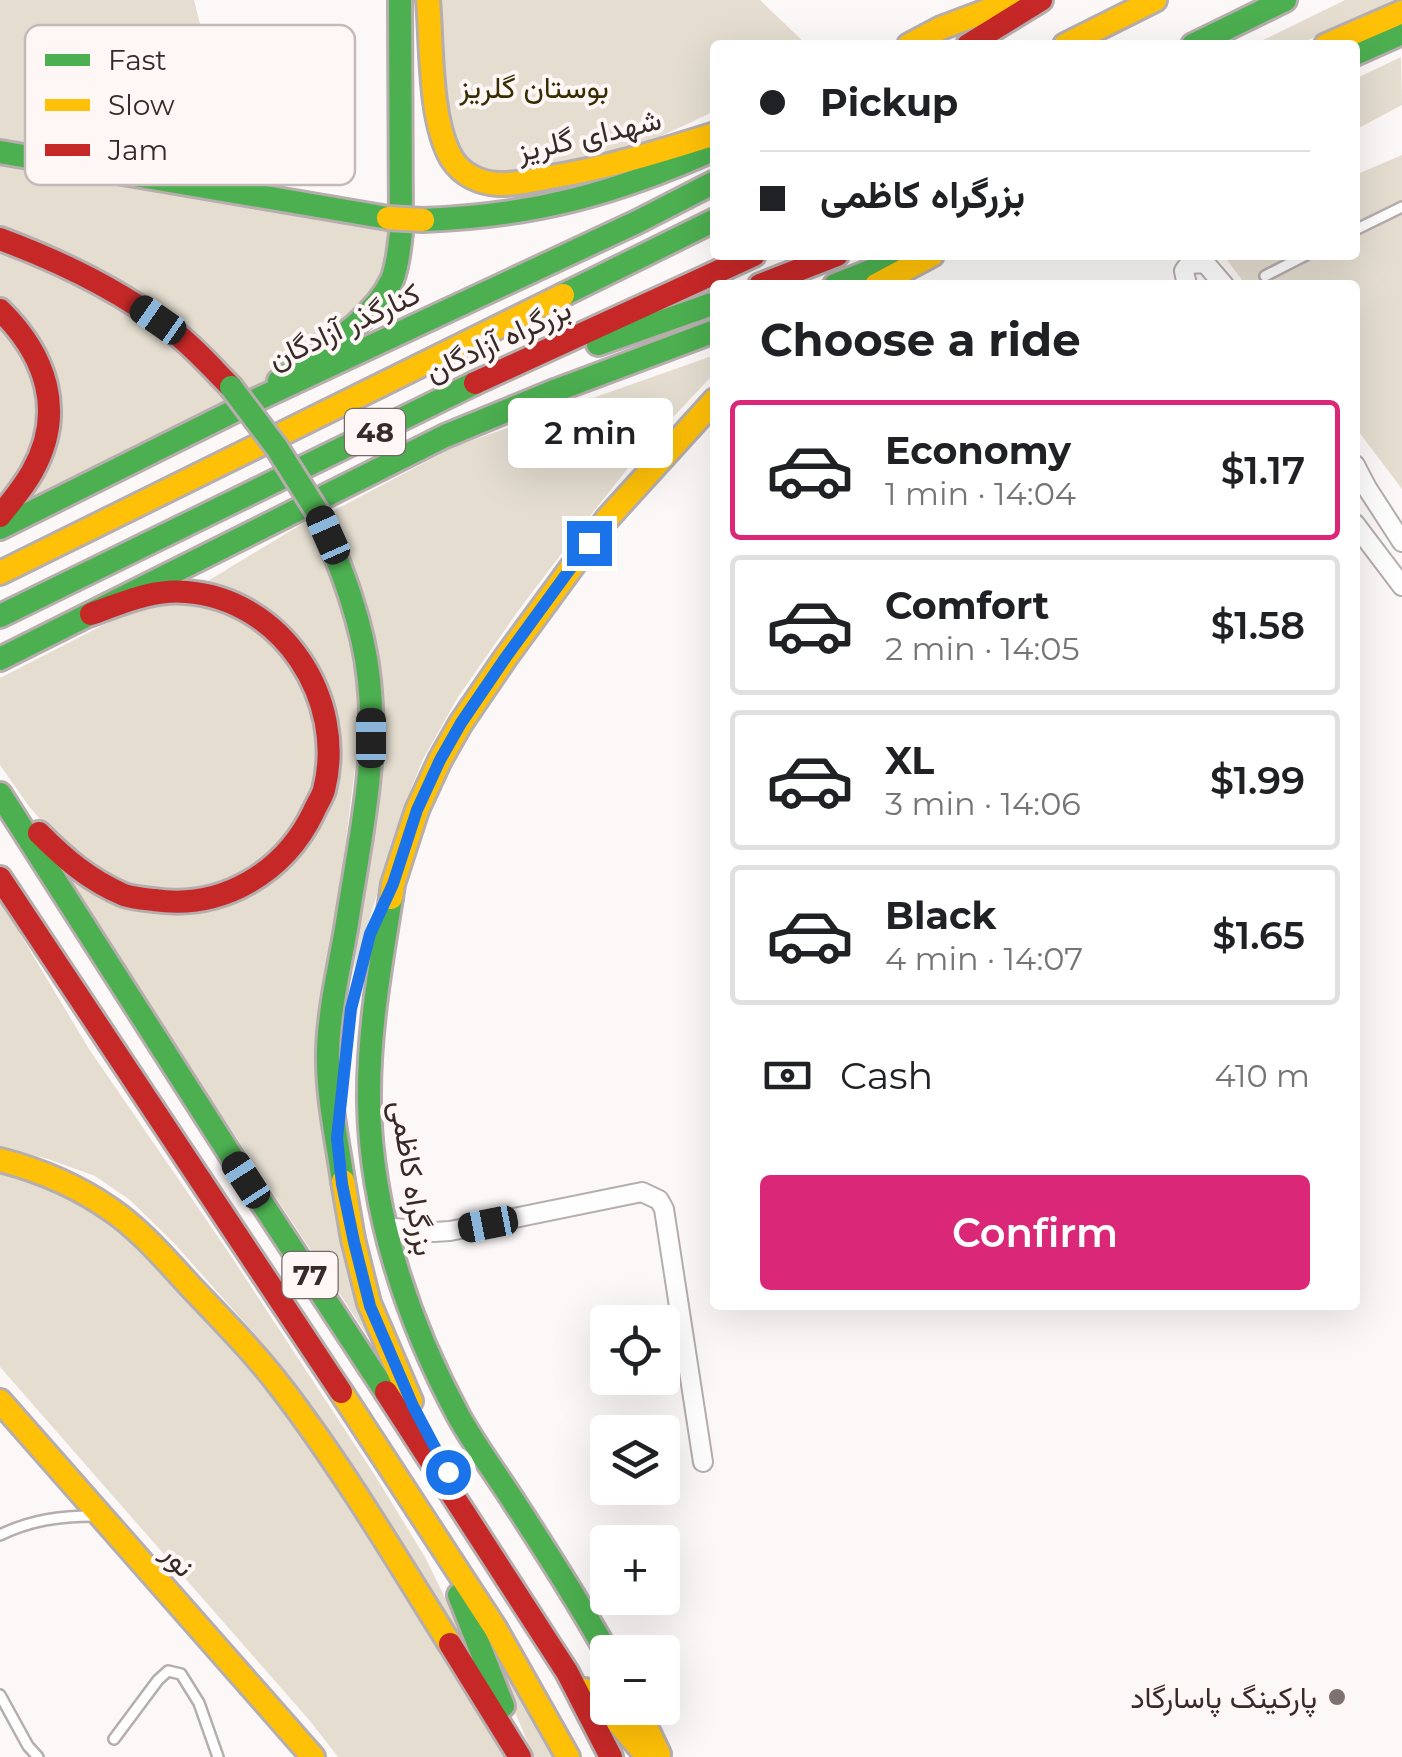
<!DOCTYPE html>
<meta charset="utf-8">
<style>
:root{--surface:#fff;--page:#f6f6f6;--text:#202124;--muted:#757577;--line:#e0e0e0;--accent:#db2777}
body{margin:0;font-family:Montserrat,Vazirmatn,sans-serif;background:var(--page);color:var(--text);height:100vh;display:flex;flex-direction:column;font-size:38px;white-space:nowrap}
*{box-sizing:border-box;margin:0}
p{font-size:32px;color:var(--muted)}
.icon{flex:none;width:55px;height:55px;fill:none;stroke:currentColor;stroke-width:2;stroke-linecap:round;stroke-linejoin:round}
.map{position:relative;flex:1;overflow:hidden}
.sheet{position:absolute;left:710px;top:280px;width:650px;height:1030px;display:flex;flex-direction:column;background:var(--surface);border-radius:10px;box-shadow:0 10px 40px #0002}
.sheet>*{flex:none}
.banner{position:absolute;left:710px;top:40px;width:650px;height:220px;border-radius:10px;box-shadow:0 10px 40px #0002;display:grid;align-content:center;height:220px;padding:0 50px;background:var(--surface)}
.fabs{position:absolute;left:590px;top:1305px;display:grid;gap:20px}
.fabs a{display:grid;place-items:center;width:90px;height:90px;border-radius:10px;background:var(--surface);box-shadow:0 10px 40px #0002;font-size:50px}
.end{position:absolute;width:45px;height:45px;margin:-22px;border:12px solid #1a73e8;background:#fff;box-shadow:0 0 0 5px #fff}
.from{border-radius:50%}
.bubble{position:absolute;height:70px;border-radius:10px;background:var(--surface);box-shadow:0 10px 40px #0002;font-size:32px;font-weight:600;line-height:70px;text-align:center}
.car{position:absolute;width:30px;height:60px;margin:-30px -15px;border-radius:12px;box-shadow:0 0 8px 2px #0007;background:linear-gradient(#222 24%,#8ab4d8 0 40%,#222 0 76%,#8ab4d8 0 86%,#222 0)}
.banner b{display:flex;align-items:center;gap:35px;height:95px;font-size:38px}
.banner b+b{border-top:2px solid var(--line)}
.banner i{width:25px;height:25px;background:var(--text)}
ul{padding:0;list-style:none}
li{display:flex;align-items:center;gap:30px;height:140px;margin:0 20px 15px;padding:0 30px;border:5px solid var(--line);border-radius:10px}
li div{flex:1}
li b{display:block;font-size:38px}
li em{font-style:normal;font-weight:600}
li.current{border-color:var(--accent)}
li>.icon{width:90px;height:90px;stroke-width:1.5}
h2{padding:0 50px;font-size:45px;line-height:120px}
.pay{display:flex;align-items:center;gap:25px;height:110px;padding:0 50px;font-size:38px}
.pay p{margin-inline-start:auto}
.cta{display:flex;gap:20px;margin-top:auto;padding:20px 50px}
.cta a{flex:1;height:115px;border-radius:10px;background:var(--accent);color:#fff;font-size:40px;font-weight:600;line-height:115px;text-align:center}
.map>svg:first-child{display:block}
</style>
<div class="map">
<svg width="1402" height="1757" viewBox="0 0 1402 1757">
<rect width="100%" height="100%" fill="#fdf8f8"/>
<path fill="#e4ddd0" d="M0,0H194L240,184L0,142Z
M437,0H760L807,45H715V111L623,154L512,176L470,168L450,126Z
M1345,0H1400L1297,45H1253Z
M1401,57L1402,105L1355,130V79Z
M1402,155V489L1355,427V285H1246L1223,255H1355V175Z
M0,160L399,228L395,257L367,308L248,394L0,230Z
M0,247L137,314L236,404L9,517L59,426L0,302Z
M0,320L17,338L42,406L29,455L0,496Z
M715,355V371L709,379L643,449L587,520L518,611L458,697L423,759L403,809L354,970L376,783L333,511L456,446Z
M310,519L336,580L362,711L325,1008L388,1367L51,857L152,910L304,851L326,684L201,585Z
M150,601L219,606L280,645L321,732L310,801L258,867L190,893L127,884L56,838L28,805L0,765V678Z
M0,893L20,934L89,1049L227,1250L376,1477L425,1557L473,1655L295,1384L253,1332L174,1243L130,1200L95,1176L48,1159L0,1147Z
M0,1170L70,1195L135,1246L290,1414L504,1757H338L310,1721L0,1367Z
M475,1618L553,1757H534Z"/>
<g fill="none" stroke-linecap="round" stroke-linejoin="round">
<defs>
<path id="lane" d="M1355,230L1402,207
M1265,276L1306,255
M0,1535C31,1520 60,1516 94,1516
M0,1695L28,1746L38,1757
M114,1739L158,1680L168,1671L181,1674L199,1703L218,1757"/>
<path id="street" d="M1187,285L1184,271L1189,264L1205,263L1224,285
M1355,465L1367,488L1402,542
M1355,524L1402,586
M385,1227L434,1232L450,1231L642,1192L659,1200L664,1209L703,1462"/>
<path id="fast" d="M1193,45L1285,0
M1355,54L1402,33
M0,152L388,218
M423,220C532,216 615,194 715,149
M835,285L903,258
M563,295L715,220
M598,344L715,303
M279,381C316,353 372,323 392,280C398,265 399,249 401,233L400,0
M318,513C341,567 363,622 369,680C378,762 359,844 347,923C340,966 329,1009 328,1052C327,1095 337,1139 343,1181
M0,528L256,400L637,222L715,182
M0,616L475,383
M0,659L445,436L557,390L715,331
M0,794L226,1148L386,1392
M391,898C380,966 368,1034 369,1103C371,1211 407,1320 458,1415C475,1446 497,1475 516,1505C548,1554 579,1603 608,1654
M459,1595L503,1706"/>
<path id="slow" d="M428,0C432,45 429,121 452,159C462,175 480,183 498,184C515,185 534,180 551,177C607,168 661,151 715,134
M909,45L941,28L1016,0
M1065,45L1155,0
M1326,45L1402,12
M876,285L932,255
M0,573L563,295
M391,898L393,884L417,810L440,760L461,723L506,657L607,519L715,400
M0,1160C39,1170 77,1186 110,1209C141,1230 167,1261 192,1288C223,1321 256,1354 283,1390C344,1470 396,1558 450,1644
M343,1181L353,1239L369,1303L411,1401
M341,1392L495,1628L568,1757
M0,1401L313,1757
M585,1690L614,1718L648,1757
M637,1708L659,1754"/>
<path id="jam" d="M968,45L1041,0
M0,239C62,262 122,291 174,332C195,348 212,368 231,387
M760,285L837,255
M0,310C46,355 66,412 32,472C23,488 11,502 0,516
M475,383L754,255
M39,833C65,859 89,880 124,895C133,898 144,899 154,900C223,910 285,872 314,811C317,804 322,797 324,790C347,699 282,599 186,592C153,589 122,603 91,614
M0,878L341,1392
M386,1392L567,1672L611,1757
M450,1644L520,1757"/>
</defs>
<use href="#lane" stroke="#b6adad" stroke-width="14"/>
<use href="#street" stroke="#b6adad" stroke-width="22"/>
<use href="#fast" stroke="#b6adad" stroke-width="28"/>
<use href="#slow" stroke="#b6adad" stroke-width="28"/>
<use href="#jam" stroke="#b6adad" stroke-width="28"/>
<use href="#lane" stroke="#fffefe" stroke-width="9"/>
<use href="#street" stroke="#fffefe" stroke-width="18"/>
<use href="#fast" stroke="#4caf50" stroke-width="22"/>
<use href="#slow" stroke="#ffc107" stroke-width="22"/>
<use href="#jam" stroke="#c62828" stroke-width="22"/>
<defs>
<path id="fast-bridge" d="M231,387L277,448L318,513"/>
<path id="slow-bridge" d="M388,218L423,220"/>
</defs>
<use href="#fast-bridge" stroke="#b6adad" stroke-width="28" stroke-linecap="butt"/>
<use href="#slow-bridge" stroke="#b6adad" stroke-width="28" stroke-linecap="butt"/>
<use href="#fast-bridge" stroke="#4caf50" stroke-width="22"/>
<use href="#slow-bridge" stroke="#ffc107" stroke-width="22"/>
</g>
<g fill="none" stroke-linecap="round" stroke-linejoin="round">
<path stroke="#1a73e8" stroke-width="12" d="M448,1472L413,1406L370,1306L354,1242L342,1184L337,1138L351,1009L370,934L393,884L417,810L440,760L461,723L506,657L589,543"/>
</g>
<circle fill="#7d7271" stroke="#fff7f6" stroke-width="4" cx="1337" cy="1697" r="10"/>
<g text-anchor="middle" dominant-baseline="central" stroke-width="8" stroke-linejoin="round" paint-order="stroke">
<g fill="#fff7f6" stroke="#746866" stroke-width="2.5">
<rect x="345" y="409" width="60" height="46" rx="8"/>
<rect x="282.5" y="1252" width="55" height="46" rx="8"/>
</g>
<g font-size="28" font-weight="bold" fill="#382a28">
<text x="375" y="432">48</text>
<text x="310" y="1275">77</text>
</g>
<g font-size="30" fill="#382c02" stroke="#fff7f6">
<text x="534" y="87">بوستان گلریز</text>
</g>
<g font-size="30" fill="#382a28" stroke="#fff7f6">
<text transform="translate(589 135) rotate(-13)">شهدای گلریز</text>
<text transform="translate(344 326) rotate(-25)">کنارگذر آزادگان</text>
<text transform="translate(498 340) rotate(-25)">بزرگراه آزادگان</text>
<text transform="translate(413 1178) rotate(81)">بزرگراه کاظمی</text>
<text transform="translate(179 1560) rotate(50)">نور</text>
</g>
<g font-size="30" fill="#382a28" stroke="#fff7f6" text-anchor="end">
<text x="1317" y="1697">پارکینگ پاسارگاد</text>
</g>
</g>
<rect x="25" y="25" width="330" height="160" rx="15" fill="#fff7f6" stroke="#c3bab8" stroke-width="2.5"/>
<rect x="45" y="54" width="45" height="12" fill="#4caf50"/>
<rect x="45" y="99" width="45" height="12" fill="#ffc107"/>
<rect x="45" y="144" width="45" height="12" fill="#c62828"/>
<g font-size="28" fill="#382a28">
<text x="108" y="70">Fast</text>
<text x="108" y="115">Slow</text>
<text x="108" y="160">Jam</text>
</g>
</svg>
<div class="fabs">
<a><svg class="icon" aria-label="locate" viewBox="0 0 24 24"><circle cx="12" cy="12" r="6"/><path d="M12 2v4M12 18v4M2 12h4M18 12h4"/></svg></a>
<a><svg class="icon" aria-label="layers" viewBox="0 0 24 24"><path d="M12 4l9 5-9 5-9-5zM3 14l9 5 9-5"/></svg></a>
<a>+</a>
<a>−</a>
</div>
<i class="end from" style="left:448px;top:1472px"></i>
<i class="end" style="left:589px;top:543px"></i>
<div class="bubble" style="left:508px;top:398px;width:165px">2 min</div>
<i class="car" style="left:158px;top:320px;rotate:305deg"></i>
<i class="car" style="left:328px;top:535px;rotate:336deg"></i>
<i class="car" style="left:371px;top:738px;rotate:0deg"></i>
<i class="car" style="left:246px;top:1180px;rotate:327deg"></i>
<i class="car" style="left:488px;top:1224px;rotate:259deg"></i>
<div class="banner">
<b><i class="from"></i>Pickup</b>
<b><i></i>بزرگراه کاظمی</b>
</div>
<section class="sheet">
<h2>Choose a ride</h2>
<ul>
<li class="current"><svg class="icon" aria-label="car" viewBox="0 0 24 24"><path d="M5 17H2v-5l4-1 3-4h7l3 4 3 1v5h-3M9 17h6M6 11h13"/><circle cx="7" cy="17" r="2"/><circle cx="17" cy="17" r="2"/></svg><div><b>Economy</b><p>1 min · 14:04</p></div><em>$1.17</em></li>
<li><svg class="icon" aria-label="car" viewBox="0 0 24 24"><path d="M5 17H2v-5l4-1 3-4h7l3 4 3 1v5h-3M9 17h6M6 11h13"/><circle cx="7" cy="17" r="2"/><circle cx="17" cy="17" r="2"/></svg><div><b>Comfort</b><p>2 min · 14:05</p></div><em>$1.58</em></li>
<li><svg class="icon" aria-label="car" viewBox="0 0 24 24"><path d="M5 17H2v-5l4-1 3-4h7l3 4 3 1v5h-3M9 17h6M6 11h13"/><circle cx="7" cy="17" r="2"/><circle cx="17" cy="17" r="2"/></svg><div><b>XL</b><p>3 min · 14:06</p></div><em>$1.99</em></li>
<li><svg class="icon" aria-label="car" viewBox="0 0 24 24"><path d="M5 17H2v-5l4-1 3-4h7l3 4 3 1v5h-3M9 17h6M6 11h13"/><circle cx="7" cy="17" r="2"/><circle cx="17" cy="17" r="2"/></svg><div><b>Black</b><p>4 min · 14:07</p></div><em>$1.65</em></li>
</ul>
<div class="pay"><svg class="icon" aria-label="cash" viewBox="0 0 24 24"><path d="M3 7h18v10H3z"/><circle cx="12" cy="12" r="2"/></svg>Cash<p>410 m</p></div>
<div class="cta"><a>Confirm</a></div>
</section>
</div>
